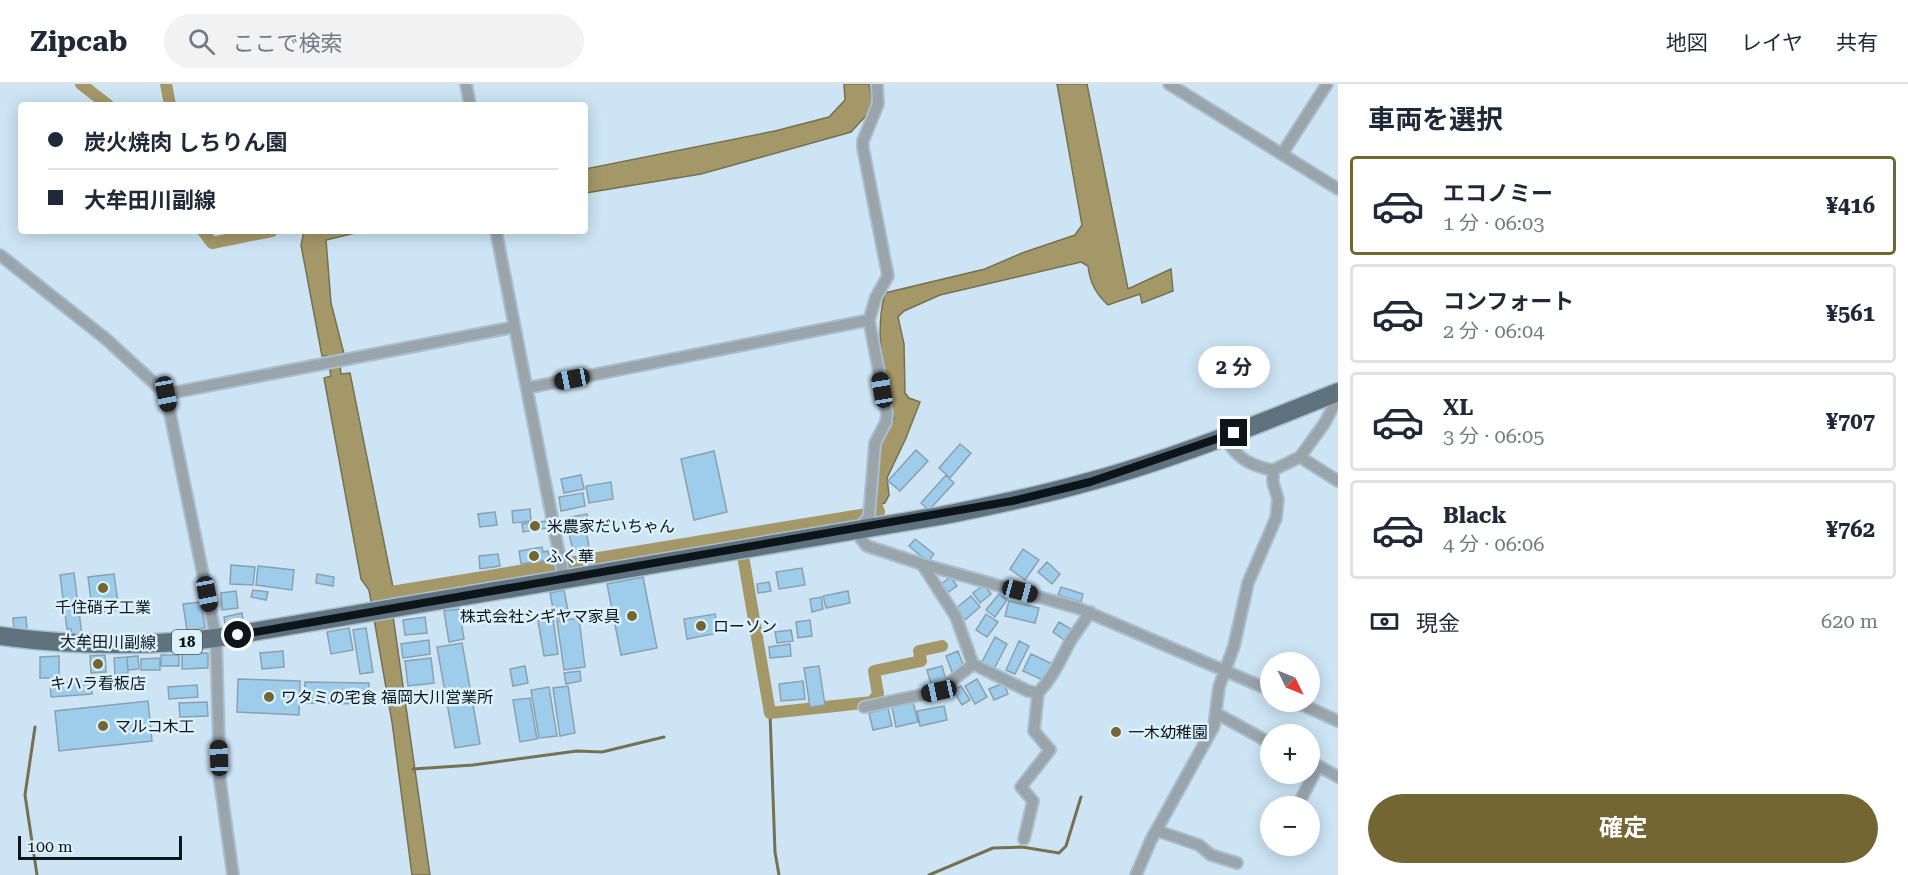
<!DOCTYPE html>
<html lang="ja">
<meta charset="utf-8">
<style>
:root{--surface:#fff;--page:#f2f2f3;--text:#1f2937;--muted:#747a83;--line:#e0e1e3;--accent:#746633}
body{margin:0;font-family:"Roboto Serif","Noto Sans JP",serif;background:var(--page);color:var(--text);height:100vh;display:flex;flex-direction:column;font-size:22px;white-space:nowrap}
*{box-sizing:border-box;margin:0}
p{font-size:20px;color:var(--muted)}
.icon{flex:none;width:33px;height:33px;fill:none;stroke:currentColor;stroke-width:2;stroke-linecap:round;stroke-linejoin:round}
.map{position:relative;flex:1;overflow:hidden}
.drawer{display:flex;flex-direction:column;background:var(--surface);width:570px}
.drawer>*{flex:none}
.guide{position:absolute;left:18px;top:18px;width:570px;height:132px;border-radius:6px;box-shadow:0 3px 15px #0003;display:grid;align-content:center;height:132px;padding:0 30px;background:var(--surface)}
.needle{width:39px;rotate:133deg}
.controls{position:absolute;left:1260px;top:568px;display:grid;gap:12px}
.controls a{display:grid;place-items:center;width:60px;height:60px;border-radius:50%;background:var(--surface);box-shadow:0 3px 15px #0003;font-size:30px}
.scale{position:absolute;left:18px;bottom:15px;width:164px;box-sizing:border-box;padding-left:6px;border:3px solid #0c151a;border-top:0;font-size:16px;line-height:21px;white-space:nowrap;color:#0c151a;-webkit-text-stroke:4px #ddf1fd;paint-order:stroke}
.end{position:absolute;width:27px;height:27px;margin:-14px;border:8px solid #0c151a;background:#fff;box-shadow:0 0 0 3px #fff}
.from{border-radius:50%}
.bubble{position:absolute;height:42px;border-radius:21px;background:var(--surface);box-shadow:0 3px 15px #0003;font-size:20px;font-weight:700;line-height:42px;text-align:center}
.car{position:absolute;width:18px;height:36px;margin:-18px -9px;border-radius:8px;box-shadow:0 0 4px 2px #0007;background:linear-gradient(#222 24%,#8ab4d8 0 40%,#222 0 76%,#8ab4d8 0 86%,#222 0)}
.guide b{display:flex;align-items:center;gap:21px;height:57px;font-size:22px}
.guide b+b{border-top:2px solid var(--line)}
.guide i{width:15px;height:15px;background:var(--text)}
ul{padding:0;list-style:none}
li{display:flex;align-items:center;gap:18px;height:99px;margin:0 12px 9px;padding:0 18px;border:3px solid var(--line);border-radius:6px}
li div{flex:1}
li b{display:block;font-size:22px}
li em{font-style:normal;font-weight:700}
li.on{border-color:var(--accent)}
li>.icon{width:54px;height:54px;stroke-width:1.5}
h2{padding:0 30px;font-size:27px;line-height:72px}
.pay{display:flex;align-items:center;gap:15px;height:66px;padding:0 30px;font-size:22px}
.pay p{margin-inline-start:auto}
.cta{display:flex;gap:12px;margin-top:auto;padding:12px 30px}
.cta a{flex:1;height:69px;border-radius:36px;background:var(--accent);color:#fff;font-size:24px;font-weight:700;line-height:69px;text-align:center}
header{display:flex;align-items:center;gap:36px;box-sizing:border-box;height:84px;padding:0 30px;background:var(--surface);border-bottom:2px solid var(--line)}
header strong{font-size:28px}
nav{display:flex;gap:33px;margin-inline-start:auto;font-size:21px}
.search{width:420px;height:54px;background:var(--page);display:flex;align-items:center;gap:15px;box-sizing:border-box;padding:0 21px;border-radius:33px;color:var(--muted);font-size:22px}
main{display:flex;flex:1;min-height:0}
.map>svg:first-child{display:block}
</style>
<header>
<strong>Zipcab</strong>
<div class="search"><svg class="icon" aria-label="search" viewBox="0 0 24 24"><circle cx="10" cy="10" r="6"/><path d="M15 15l6 6"/></svg>ここで検索</div>
<nav><a>地図</a><a>レイヤ</a><a>共有</a></nav>
</header>
<main>
<div class="map">
<svg width="1338" height="791" viewBox="0 0 1338 791">
<rect width="100%" height="100%" fill="#cce4f4"/>
<path fill="#a49869" stroke="#767151" stroke-width="1.5" d="M844,0H869L873,24L851,48L701,90L585,109V85L775,47L829,33L845,16Z
M1057,0H1087L1128,205L1171,185L1173,207L1142,219L1140,210L1108,221C1096,210 1090,199 1088,182L1081,178L940,211L904,227L898,233L904,260L905,309L909,314L920,318L906,354L887,394L889,411L885,419L872,424L878,365L894,335C886,291 873,254 885,209L985,185L1022,169L1075,151L1082,141Z
M304,147H363L326,156L331,219L344,270L339,271L341,290L350,289L393,503V509L390,511L430,791H412L392,638L369,506L361,495L324,294L331,292L327,272H322L301,161Z"/>
<g fill="none" stroke-linecap="round" stroke-linejoin="round">
<path stroke="#767151" stroke-width="3" d="M770,629L775,768L779,791
M35,643L25,711L37,791
M413,685L473,681L577,667L602,668L664,653
M929,791L993,764L1022,763L1059,769L1066,762L1081,713"/>
<path stroke="#a49869" stroke-width="12" d="M81,0L108,21
M166,0L170,21
M203,147L212,159L272,147
M741,460L770,629L872,618L878,610L874,587L921,577L919,567L942,562
M379,510L879,428L877,423"/>
</g>
<path fill="#9dcdea" stroke="#8aa1af" stroke-width="1.5" d="M960,360L971,369L950,394L939,384Z
M916,366L928,377L900,407L888,397Z
M714,367L727,428L694,436L681,375Z
M581,391L584,405L564,409L561,395Z
M946,391L954,399L929,426L921,419Z
M611,398L613,415L589,419L586,402Z
M583,409L585,422L561,427L559,413Z
M530,425L531,437L513,439L512,427Z
M495,428L497,441L480,443L478,430Z
M587,430L589,440L572,443L570,433Z
M546,437L547,444L523,448L522,440Z
M586,446L589,463L573,467L569,449Z
M915,455L934,470L928,478L909,462Z
M542,463L543,468L548,467L550,476L521,480L519,467Z
M1023,465L1039,476L1025,496L1010,485Z
M498,470L500,482L480,485L479,472Z
M1047,478L1060,490L1052,500L1038,488Z
M231,481L255,483L253,501L230,500Z
M258,482L294,486L292,506L256,501Z
M802,484L805,501L779,505L776,488Z
M74,489L82,551L72,552L71,545H67L60,491Z
M114,490L119,526L96,529L94,515L91,516L88,493Z
M317,490L334,493L333,502L316,499Z
M643,493L657,564L621,571L607,500Z
M951,493L957,502L944,511L938,502Z
M769,498L771,507L758,509L757,500Z
M984,501L991,510L980,519L973,509Z
M1061,503L1083,510L1081,518L1058,511Z
M253,506L268,508L266,516L251,513Z
M564,506L569,532L555,535L550,509Z
M236,507L238,524L222,526L221,509Z
M848,507L850,519L826,524L823,512Z
M999,510L1007,516L995,533L986,526Z
M971,512L980,523L965,536L955,525Z
M821,513L823,525L812,528L810,515Z
M1009,517L1039,524L1035,539L1005,532Z
M201,518L205,544L187,547L183,520Z
M459,525L464,555L449,558L444,527Z
M242,529L244,542L226,545L224,533Z
M715,530L718,549L687,555L684,535Z
M986,530L998,538L987,553L976,546Z
M26,533L27,546H14L13,534Z
M425,533L427,549L405,551L403,536Z
M553,534L558,570L544,572L538,537Z
M579,534L585,583L564,586L557,537Z
M810,536L812,552L798,554L796,538Z
M1059,538L1074,547L1067,558L1053,548Z
M349,544L353,566L331,570L327,548Z
M366,544L373,588L360,590L353,546Z
M791,546L793,557L777,559L775,548Z
M995,553L1007,560L994,585L982,578Z
M429,556L430,570L403,574L401,560Z
M1019,557L1029,562L1015,590L1006,586Z
M462,559L480,660L455,664L437,563Z
M790,560L791,572L770,574L769,563Z
M283,567L284,583L262,585L260,569Z
M958,567L964,583L952,588L946,572Z
M182,569H208V584L182,585Z
M1031,570L1057,582L1049,599L1023,587Z
M105,571L106,588L91,589L90,572Z
M161,571H179V582H161Z
M59,572V594H40V573Z
M138,572L139,585L128,586L127,573Z
M127,573L128,589L115,590L114,574Z
M160,574V586H141V575Z
M431,574L434,599L408,602L405,577Z
M525,582L528,599L513,602L510,585Z
M819,582L825,621L810,623L804,584Z
M942,582L947,600L932,604L927,586Z
M580,587L581,597L566,600L564,589Z
M238,595L300,597L299,631L237,628Z
M977,595L987,613L975,620L965,602Z
M91,596L92,610L51,613L50,600Z
M803,597L805,615L781,617L779,600Z
M305,598L369,599V620L304,619Z
M1004,599L1008,610L994,616L989,605Z
M197,601L198,613L169,615L168,603Z
M568,602L575,649L560,652L553,604Z
M961,602L970,616L962,621L953,606Z
M549,603L557,652L539,654L531,606Z
M530,614L537,655L520,658L513,616Z
M148,617L152,657L59,667L55,627Z
M207,618L208,632L180,633L179,619Z
M913,618L918,638L896,643L892,623Z
M944,622L947,636L920,642L917,627Z
M888,624L892,642L873,646L869,629Z"/>
<g fill="none" stroke-linecap="round" stroke-linejoin="round">
<defs>
<path id="street" d="M466,0L470,21
M877,0L878,20L863,57V64L888,192L876,213L869,236L887,330L886,338L875,359L869,432L859,445L861,455L867,462L922,480L1078,524L1270,606
M1169,0L1338,105
M1282,70L1327,0
M496,147L564,495
M0,171L106,255L166,310L216,554L220,697L233,791
M527,304L869,236
M166,310L514,243
M1225,352C1235,374 1251,382 1273,386
M1300,373L1338,397
M922,480L956,533L973,580L1028,607L1038,609C1054,592 1060,576 1071,556C1077,547 1084,538 1090,528
M1296,618L1338,637
M864,623L939,607L973,580
M1216,629L1270,659
M1310,677L1338,693
M1301,715L1318,682
M1158,747L1199,761L1211,771L1237,779
M1024,755L1033,717L1021,703L1050,666L1034,647L1038,609
M1136,791L1151,756L1214,642L1219,603L1234,562L1248,499L1276,434L1278,415L1273,399V386L1300,373L1324,340L1338,314"/>
<path id="primary" d="M0,552C72,562 143,563 216,554L940,432C990,422 1039,412 1088,398C1173,375 1256,341 1338,308"/>
</defs>
<use href="#street" stroke="#a9bfcd" stroke-width="14"/>
<use href="#primary" stroke="#a9bfcd" stroke-width="21"/>
<use href="#street" stroke="#9aa4ab" stroke-width="10"/>
<use href="#primary" stroke="#5f727e" stroke-width="18"/>
</g>
<g fill="none" stroke-linecap="round" stroke-linejoin="round">
<path stroke="#0c151a" stroke-width="8" d="M238,551L1012,417L1090,398L1234,349"/>
</g>
<g fill="#746633" stroke="#ddf1fd" stroke-width="2">
<circle cx="535" cy="442" r="6"/>
<circle cx="534" cy="472" r="6"/>
<circle cx="103" cy="504" r="6"/>
<circle cx="632" cy="532" r="6"/>
<circle cx="701" cy="542" r="6"/>
<circle cx="98" cy="580" r="6"/>
<circle cx="269" cy="613" r="6"/>
<circle cx="103" cy="642" r="6"/>
<circle cx="1116" cy="648" r="6"/>
</g>
<g text-anchor="middle" dominant-baseline="central" stroke-width="5" stroke-linejoin="round" paint-order="stroke">
<rect fill="#ddf1fd" stroke="#4b575e" stroke-width="1.5" x="172" y="546" width="30" height="24" rx="4.5"/>
<g font-size="15" font-weight="bold" fill="#0c151a">
<text x="187" y="558">18</text>
</g>
<g font-size="16" fill="#0c151a" stroke="#ddf1fd" text-anchor="start">
<text x="547" y="442">米農家だいちゃん</text>
<text x="546" y="472">ふく華</text>
<text x="103" y="523" text-anchor="middle">千住硝子工業</text>
<text x="620" y="532" text-anchor="end">株式会社シギヤマ家具</text>
<text x="713" y="542">ローソン</text>
<text x="98" y="599" text-anchor="middle">キハラ看板店</text>
<text x="281" y="613">ワタミの宅食 福岡大川営業所</text>
<text x="115" y="642">マルコ木工</text>
<text x="1128" y="648">一木幼稚園</text>
</g>
<g font-size="16" fill="#0c151a" stroke="#ddf1fd">
<text transform="translate(108 558) rotate(1)">大牟田川副線</text>
</g>
</g>
</svg>
<div class="controls">
<a><svg class="needle" viewBox="-14 -14 28 28"><path d="M0-13l5 13h-10z" fill="#e53935"/><path d="M0 13l5-13h-10z" fill="#747a83"/></svg></a>
<a>+</a>
<a>−</a>
</div>
<div class="scale">100 m</div>
<i class="end from" style="left:238px;top:551px"></i>
<i class="end" style="left:1234px;top:349px"></i>
<div class="bubble" style="left:1198px;top:262px;width:72px">2 分</div>
<i class="car" style="left:572px;top:295px;rotate:259deg"></i>
<i class="car" style="left:882px;top:306px;rotate:350deg"></i>
<i class="car" style="left:166px;top:310px;rotate:169deg"></i>
<i class="car" style="left:1020px;top:507px;rotate:105deg"></i>
<i class="car" style="left:207px;top:510px;rotate:169deg"></i>
<i class="car" style="left:939px;top:607px;rotate:258deg"></i>
<i class="car" style="left:219px;top:674px;rotate:358deg"></i>
<div class="guide">
<b><i class="from"></i>炭火焼肉 しちりん園</b>
<b><i></i>大牟田川副線</b>
</div>
</div>
<section class="drawer">
<h2>車両を選択</h2>
<ul>
<li class="on"><svg class="icon" aria-label="car" viewBox="0 0 24 24"><path d="M5 17H2v-5l4-1 3-4h7l3 4 3 1v5h-3M9 17h6M6 11h13"/><circle cx="7" cy="17" r="2"/><circle cx="17" cy="17" r="2"/></svg><div><b>エコノミー</b><p>1 分 · 06:03</p></div><em>¥416</em></li>
<li><svg class="icon" aria-label="car" viewBox="0 0 24 24"><path d="M5 17H2v-5l4-1 3-4h7l3 4 3 1v5h-3M9 17h6M6 11h13"/><circle cx="7" cy="17" r="2"/><circle cx="17" cy="17" r="2"/></svg><div><b>コンフォート</b><p>2 分 · 06:04</p></div><em>¥561</em></li>
<li><svg class="icon" aria-label="car" viewBox="0 0 24 24"><path d="M5 17H2v-5l4-1 3-4h7l3 4 3 1v5h-3M9 17h6M6 11h13"/><circle cx="7" cy="17" r="2"/><circle cx="17" cy="17" r="2"/></svg><div><b>XL</b><p>3 分 · 06:05</p></div><em>¥707</em></li>
<li><svg class="icon" aria-label="car" viewBox="0 0 24 24"><path d="M5 17H2v-5l4-1 3-4h7l3 4 3 1v5h-3M9 17h6M6 11h13"/><circle cx="7" cy="17" r="2"/><circle cx="17" cy="17" r="2"/></svg><div><b>Black</b><p>4 分 · 06:06</p></div><em>¥762</em></li>
</ul>
<div class="pay"><svg class="icon" aria-label="cash" viewBox="0 0 24 24"><path d="M3 7h18v10H3z"/><circle cx="12" cy="12" r="2"/></svg>現金<p>620 m</p></div>
<div class="cta"><a>確定</a></div>
</section>
</main>
